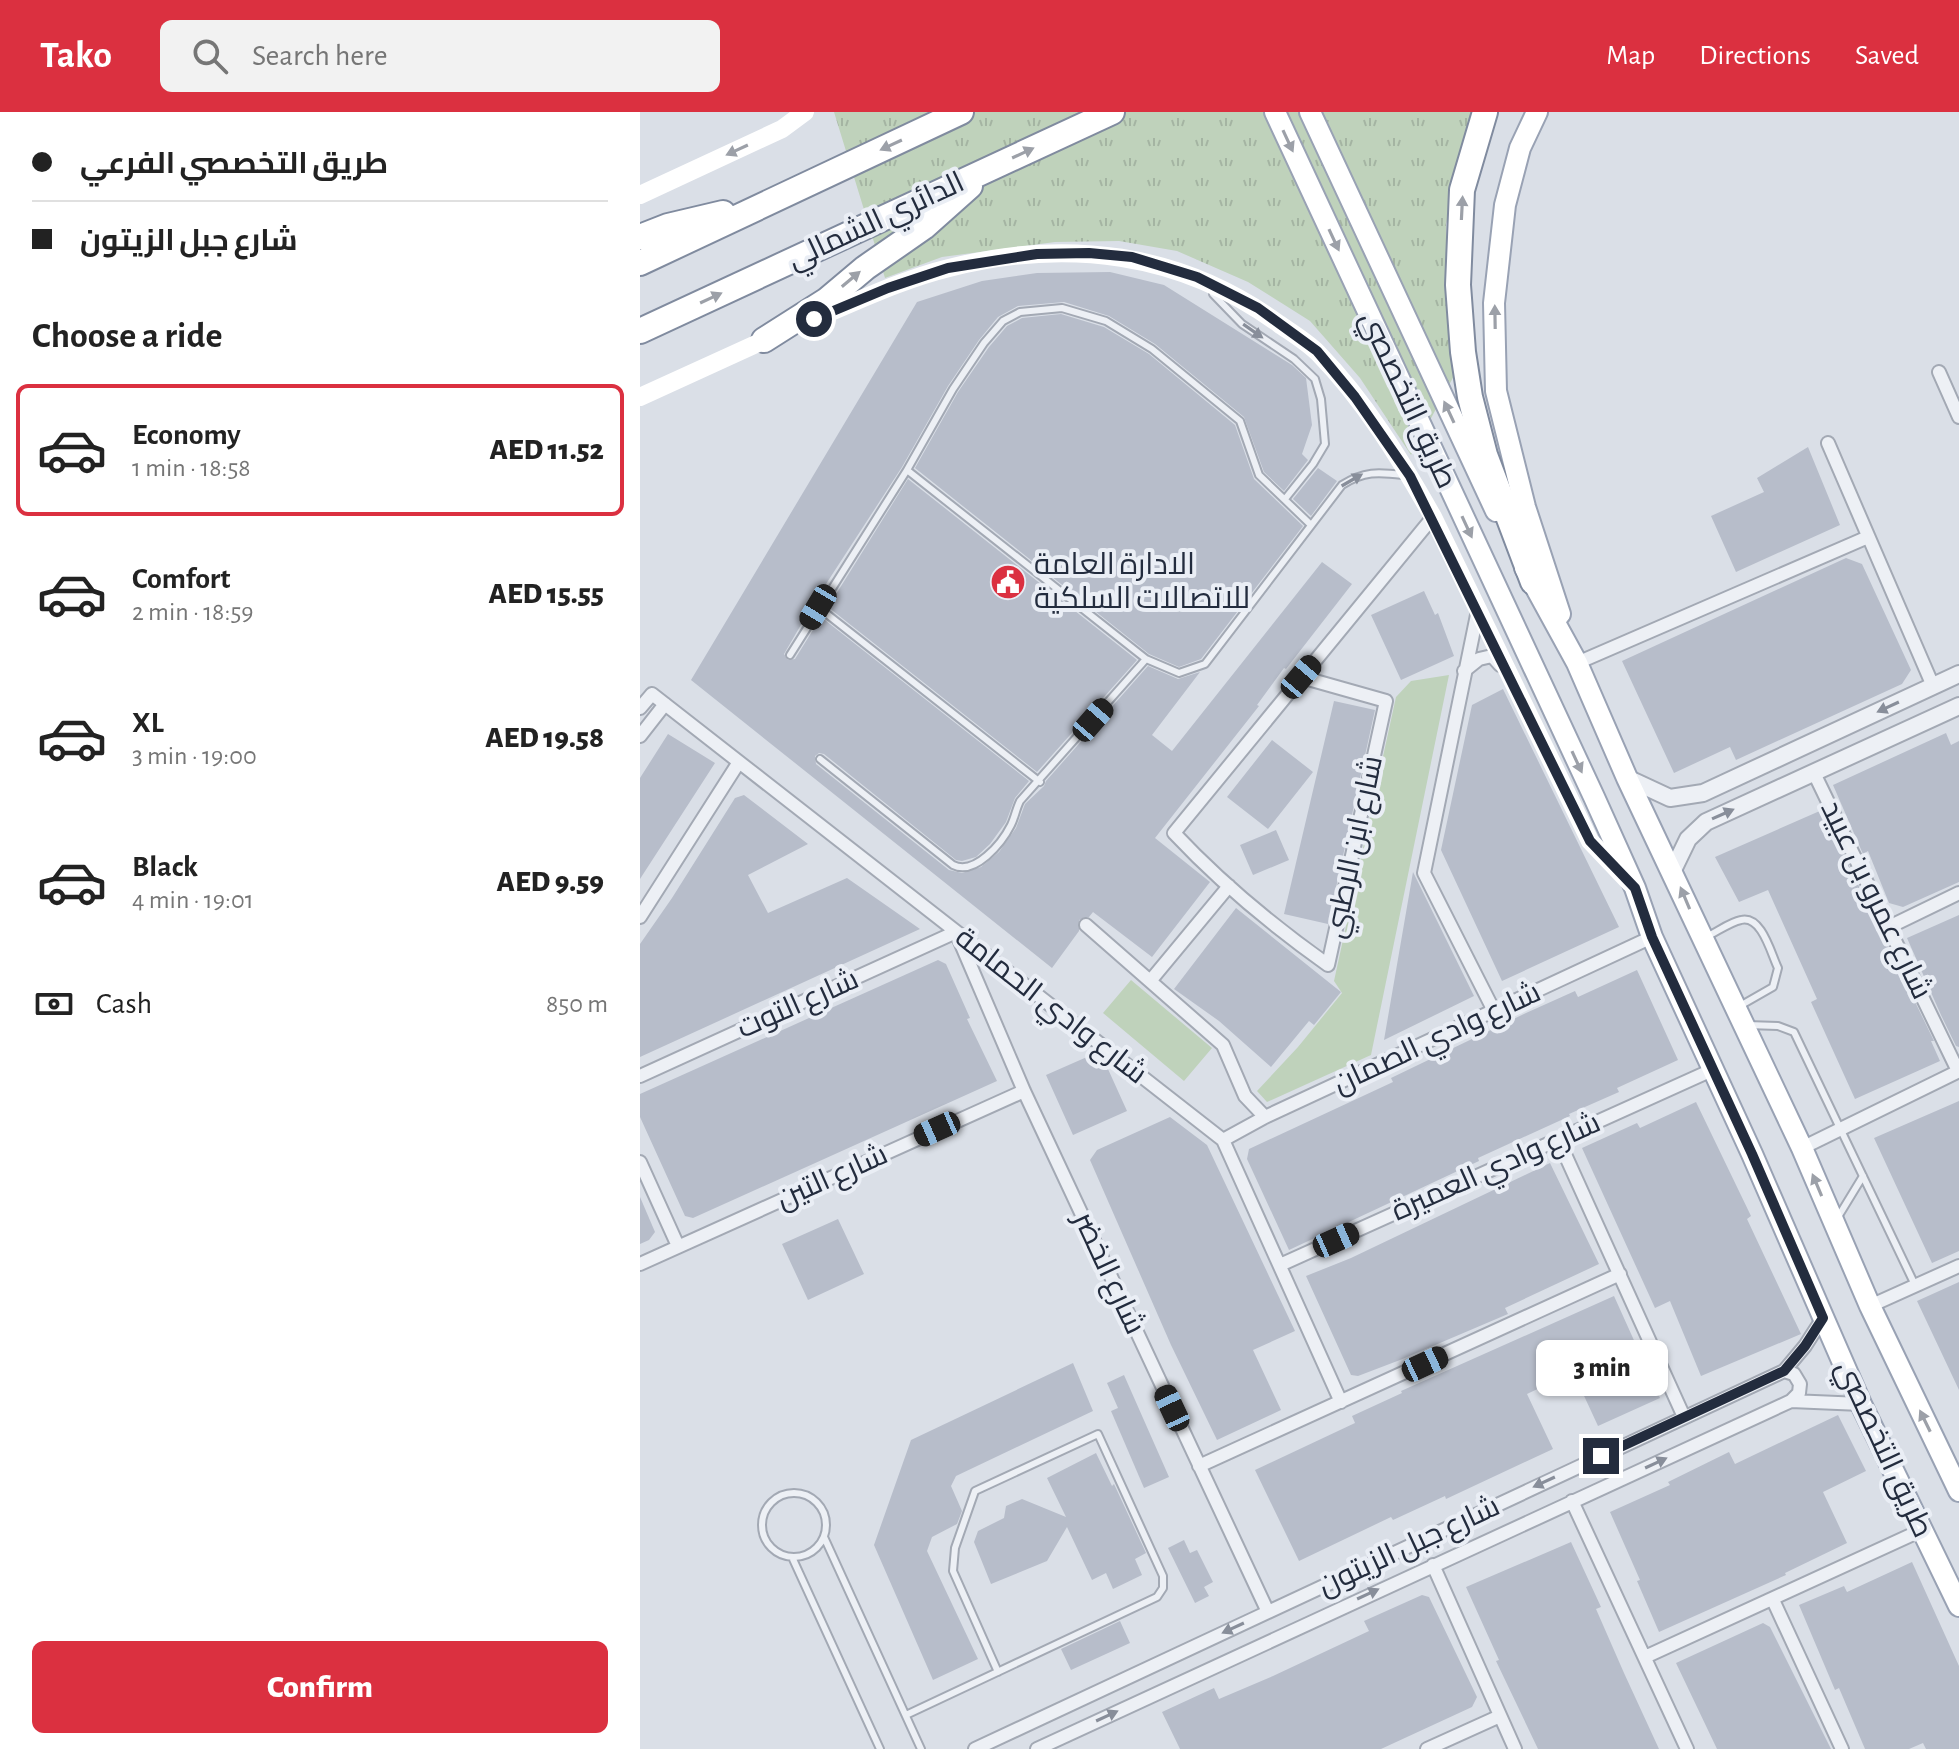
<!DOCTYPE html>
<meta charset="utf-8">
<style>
:root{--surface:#fff;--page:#f2f2f2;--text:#222;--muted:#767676;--line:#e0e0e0;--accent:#db3040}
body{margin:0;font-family:"Alegreya Sans",Cairo,sans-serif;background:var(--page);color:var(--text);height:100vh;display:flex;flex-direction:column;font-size:30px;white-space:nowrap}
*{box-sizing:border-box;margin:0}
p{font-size:26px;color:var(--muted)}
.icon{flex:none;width:44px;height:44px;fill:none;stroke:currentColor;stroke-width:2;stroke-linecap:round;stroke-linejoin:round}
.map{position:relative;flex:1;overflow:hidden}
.sheet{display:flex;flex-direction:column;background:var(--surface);width:640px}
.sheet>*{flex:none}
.top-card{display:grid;align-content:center;height:176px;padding:0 32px;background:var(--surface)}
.end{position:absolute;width:36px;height:36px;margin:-18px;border:10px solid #232c3e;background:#fff;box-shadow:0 0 0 4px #fff}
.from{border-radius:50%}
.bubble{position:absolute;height:56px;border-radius:12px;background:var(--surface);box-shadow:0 2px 6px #0004;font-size:26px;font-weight:800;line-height:56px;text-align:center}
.car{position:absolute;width:24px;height:48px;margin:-24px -12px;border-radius:10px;box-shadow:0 0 6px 2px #0007;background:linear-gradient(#222 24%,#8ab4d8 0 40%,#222 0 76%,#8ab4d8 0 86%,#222 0)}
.top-card b{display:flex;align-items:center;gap:28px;height:76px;font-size:30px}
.top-card b+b{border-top:2px solid var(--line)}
.top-card i{width:20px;height:20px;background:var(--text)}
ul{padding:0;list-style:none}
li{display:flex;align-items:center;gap:24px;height:132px;margin:0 16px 12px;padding:0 16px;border:4px solid transparent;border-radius:12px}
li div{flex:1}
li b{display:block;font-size:30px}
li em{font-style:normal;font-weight:800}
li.current{border-color:var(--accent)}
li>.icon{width:72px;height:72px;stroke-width:1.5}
h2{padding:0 32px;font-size:36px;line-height:96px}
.pay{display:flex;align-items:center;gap:20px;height:88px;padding:0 32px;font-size:30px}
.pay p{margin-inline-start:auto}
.button{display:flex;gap:16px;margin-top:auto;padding:16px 32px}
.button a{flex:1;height:92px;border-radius:12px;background:var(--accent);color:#fff;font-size:32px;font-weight:800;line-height:92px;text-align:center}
header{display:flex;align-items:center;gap:48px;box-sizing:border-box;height:112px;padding:0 40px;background:var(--accent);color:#fff}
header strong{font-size:38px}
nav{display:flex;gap:44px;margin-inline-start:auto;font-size:28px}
.search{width:560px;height:72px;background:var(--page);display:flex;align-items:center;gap:20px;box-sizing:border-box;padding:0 28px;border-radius:12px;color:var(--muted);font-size:30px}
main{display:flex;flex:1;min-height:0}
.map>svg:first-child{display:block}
</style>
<header>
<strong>Tako</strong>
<div class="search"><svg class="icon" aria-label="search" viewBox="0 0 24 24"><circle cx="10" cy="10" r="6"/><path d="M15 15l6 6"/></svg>Search here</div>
<nav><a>Map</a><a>Directions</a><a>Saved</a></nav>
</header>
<main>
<section class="sheet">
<div class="top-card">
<b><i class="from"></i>طريق التخصصي الفرعي</b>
<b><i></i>شارع جبل الزيتون</b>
</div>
<h2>Choose a ride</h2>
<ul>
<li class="current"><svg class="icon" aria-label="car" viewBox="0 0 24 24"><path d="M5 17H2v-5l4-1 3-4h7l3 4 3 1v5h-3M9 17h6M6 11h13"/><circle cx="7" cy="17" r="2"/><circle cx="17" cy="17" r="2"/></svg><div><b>Economy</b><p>1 min · 18:58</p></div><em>AED 11.52</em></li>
<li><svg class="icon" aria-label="car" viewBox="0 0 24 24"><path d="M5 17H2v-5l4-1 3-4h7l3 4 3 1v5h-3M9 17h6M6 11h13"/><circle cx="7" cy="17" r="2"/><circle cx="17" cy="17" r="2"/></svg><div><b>Comfort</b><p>2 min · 18:59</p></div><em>AED 15.55</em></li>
<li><svg class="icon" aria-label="car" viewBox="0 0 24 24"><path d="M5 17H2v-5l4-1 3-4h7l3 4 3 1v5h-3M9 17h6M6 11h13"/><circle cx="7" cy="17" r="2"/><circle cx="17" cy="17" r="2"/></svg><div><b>XL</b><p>3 min · 19:00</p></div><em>AED 19.58</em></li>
<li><svg class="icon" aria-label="car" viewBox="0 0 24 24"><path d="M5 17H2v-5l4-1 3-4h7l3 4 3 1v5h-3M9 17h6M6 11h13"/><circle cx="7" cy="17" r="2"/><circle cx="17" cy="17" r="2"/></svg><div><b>Black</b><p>4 min · 19:01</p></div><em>AED 9.59</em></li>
</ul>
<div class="pay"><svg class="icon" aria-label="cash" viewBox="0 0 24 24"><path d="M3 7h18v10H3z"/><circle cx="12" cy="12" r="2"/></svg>Cash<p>850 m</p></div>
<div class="button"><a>Confirm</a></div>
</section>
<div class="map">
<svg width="1319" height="1637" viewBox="0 0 1319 1637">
<defs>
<pattern id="grass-tufts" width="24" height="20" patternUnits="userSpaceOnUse" patternTransform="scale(2)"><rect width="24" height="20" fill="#bfd2bb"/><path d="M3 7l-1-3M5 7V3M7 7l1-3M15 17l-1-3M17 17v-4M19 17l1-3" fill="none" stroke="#a4b4a2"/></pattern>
</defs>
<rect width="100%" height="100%" fill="#dadfe7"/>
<path fill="url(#grass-tufts)" d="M194,0H832L806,112V196L815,262L771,343L720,266L670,209L608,170L537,139L479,129L415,130L302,145L245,166Z"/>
<path fill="#bfd2bb" d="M809,563L731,943L627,990L617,979L658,935L702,881L694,869L756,585L771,569Z
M491,868L572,936L544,969L463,901Z"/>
<path fill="#b7bdca" d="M470,160L524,173L652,253L666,266L672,313L662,342L668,348L644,379L624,360L604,305L515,232L469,204L424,190L378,194L358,205L339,228L308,274L262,355L173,492L144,542L148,548L155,547L181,505L389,669L375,686L366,710L350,732L336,745L322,749L316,748L184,642L179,641L175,644L176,652L309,758L322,761L341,755L359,740L376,716L385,692L404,674L406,669L508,554L538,567L560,560L512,623L532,639L682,450L712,472L646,557L644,556L617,593L619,594L515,726L570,770L512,845L453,800L449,805L439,808V819L412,856L51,568L277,190L342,169L397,161Z
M421,202L464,215L509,242L595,313L614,367L663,414L561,547L539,555L509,542L275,356L318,280L349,235L367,214L382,206Z
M1168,335L1200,413L1096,460L1071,404L1124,380L1117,366Z
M678,356L697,369L671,404L653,387Z
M268,367L497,548L397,660L188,495Z
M1206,446L1222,452L1271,558L1262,572L1096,648L1090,635L1034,661L982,549Z
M784,479L795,503L798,501L814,544L761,568L731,503Z
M863,577L979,815L862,869L801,738L832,593Z
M694,589L735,598L688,812L644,802Z
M1306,621L1311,633L1319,629V770L1263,795L1249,791L1228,739L1223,742L1193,673Z
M28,622L75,651L0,767V666Z
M632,628L673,660L628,717L587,685Z
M104,683L168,732L108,763L128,801L207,766L280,817L0,945V832L32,786L95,686Z
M1182,698L1294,929H1291L1300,949L1215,987L1171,890L1177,887L1128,778L1099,790L1075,745Z
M636,718L649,748L613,763L600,733Z
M773,760L834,884L744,928Z
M596,796L701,880L674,913L669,909L631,955L579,909L534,877Z
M1319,803V935L1316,934L1301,903L1267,826Z
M298,848L306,852L330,906L327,907L357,969L53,1106L45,1104L0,1005V982Z
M997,858L1038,948L977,976L979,980L929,1002L930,1004L838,1046L839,1049L649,1138L607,1047L609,1037L753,970L751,966L886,901L935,879L938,885Z
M456,941L463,946L487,999L433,1023L406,963Z
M1319,989V1139L1292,1151L1234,1026Z
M1056,990L1111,1104L1107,1107L1161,1222L1061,1264L1030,1189L1015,1196L942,1036L997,1011L1000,1016Z
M530,1005L567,1033L655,1219L613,1238L641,1298L577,1328L531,1233L450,1048L457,1038Z
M910,1051L959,1152L865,1196L868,1202L760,1248L718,1264L711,1263L666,1164L711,1146Z
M0,1085L15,1120L9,1128L0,1132Z
M198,1107L224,1162L168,1188L142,1132Z
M1319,1170V1278L1277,1189Z
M974,1184L1020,1286L958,1314L933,1260L887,1282L913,1337L806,1387L805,1384L753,1408L751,1405L659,1449L615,1358L715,1311L712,1304L762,1281L761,1279Z
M433,1251L453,1299L316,1364L311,1374L322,1399L317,1412L292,1425L287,1439L338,1547L293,1568L234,1433L271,1328Z
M484,1263L529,1365L504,1376L471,1299L478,1296L467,1271Z
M1198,1303L1226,1359L1183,1380L1207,1431L1145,1461L1146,1463L1019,1520L997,1469L1000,1468L970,1400L1030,1373L1028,1370L1089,1340L1095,1352Z
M456,1341L472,1374L474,1372L506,1441L495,1447L502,1463L473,1477L466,1461L452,1468L427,1415L407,1449L351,1472L334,1430L338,1419L364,1406L366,1394L382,1387L426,1405L407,1366Z
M544,1428L550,1441L557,1438L573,1470L564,1475L569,1484L555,1491L528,1436Z
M931,1430L961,1495L956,1497L984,1561L1019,1637H898L856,1549L859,1548L826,1475Z
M1272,1450L1319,1554V1637H1286L1283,1631L1269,1637H1225L1199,1576L1195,1578L1159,1493L1204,1474L1207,1480Z
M782,1483L789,1485L837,1585L832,1595L741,1637H540L522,1600L574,1576L579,1587L633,1564L729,1519L724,1509Z
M480,1509L490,1531L431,1558L421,1537Z
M1123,1511L1130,1515L1191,1637H1077L1036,1551Z"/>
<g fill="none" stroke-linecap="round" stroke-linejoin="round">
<defs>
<path id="service" d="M573,182L602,212L654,247L675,267L681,287L685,332L673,352L645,387
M267,358L313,277L344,231L363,209L380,200L422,196L466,209L512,237L600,309L619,363L671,413
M178,495L400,670
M150,543L267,358L506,547
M180,647L313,753C335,764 362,731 371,713C375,705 376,697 380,689L506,547L539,561L565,552L702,373C724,359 738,360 763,363
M1066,825C1077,820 1090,810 1101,808C1122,803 1131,842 1138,856L1133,875L1098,895
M1107,913L1138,914L1154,920L1275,1173
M1198,1105L1223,1064
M122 1413a32 32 0 1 1 64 0a32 32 0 1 1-64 0Z
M184,1425L281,1637
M152,1445L240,1637
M266,1603L517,1485L523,1476V1464L458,1322L335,1379L315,1436L313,1459L358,1560"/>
<path id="minor" d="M1299,260L1319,305
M1188,331L1293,574
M838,498L784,761L854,899
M937,551L1228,425
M824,559L839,547L852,544L860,553
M661,565L746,589L688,853C633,814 580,770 534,721L793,405
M0,596L12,582L583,1028L701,1290
M0,624L25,592
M1174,661L1318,959
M0,805L99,650
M446,813L583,933L605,984L625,1005
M1249,815L1319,781
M511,868L589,774
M0,964L316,820L384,979L628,1500
M918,1027L1044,1305
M583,1028L625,1005L1012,825
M1162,1036L1319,959
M0,1050L38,1134
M0,1152L384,979
M640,1153L1072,958
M1230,1194L1319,1154
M1144,1259L1154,1262L1160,1272L1159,1281L1151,1289
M559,1354L980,1162
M932,1389L1047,1637
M793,1453L875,1637
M1133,1488L1202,1637
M1005,1545L1282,1418
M335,1637L1144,1259L1165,1234L1183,1206
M397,1637L1151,1289L1221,1292
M787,1637L860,1604"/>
<path id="tertiary" d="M987,666L1030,686L1063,681L1319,562
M1033,758L1048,727L1066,710L1319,594"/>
<path id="primary" d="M635,0L954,685L995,776L1012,825L1112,1042L1221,1292L1319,1494
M670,0L856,399
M897,0L880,36L865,93L854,191L856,279L885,395L920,502
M885,456L937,551L987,666L1162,1036L1230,1194L1319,1379"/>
<path id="motorway" d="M845,0L822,78L818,173L823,240L830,285L845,343L893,470
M0,125L28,114L83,101
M0,151L321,0
M0,219L472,0
M124,228L187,188L225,156L284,115L330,74"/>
</defs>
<use href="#service" stroke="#a3a9b4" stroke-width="10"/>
<use href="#minor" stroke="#a3a9b4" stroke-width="16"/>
<use href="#tertiary" stroke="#a3a9b4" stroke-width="20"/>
<use href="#primary" stroke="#99a2b4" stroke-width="24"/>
<use href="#motorway" stroke="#808b9f" stroke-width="28"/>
<use href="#service" stroke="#edf0f5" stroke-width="6"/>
<use href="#minor" stroke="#edf0f5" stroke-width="12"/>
<use href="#tertiary" stroke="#edf0f5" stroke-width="16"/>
<path stroke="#fff" stroke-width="18" d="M0,83L142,17L165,0
M167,210C214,191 260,168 309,156C426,126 541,140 639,212C652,221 667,230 678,241C724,288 761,348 793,405L950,729L990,771
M0,285L136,223"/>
<use href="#primary" stroke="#fff" stroke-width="20"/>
<use href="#motorway" stroke="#fff" stroke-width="24"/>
</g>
<defs><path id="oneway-solid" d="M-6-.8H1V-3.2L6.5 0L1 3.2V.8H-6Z" transform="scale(2)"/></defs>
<g fill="#9ca0a8">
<use href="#oneway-solid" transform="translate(648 29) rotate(65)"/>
<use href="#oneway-solid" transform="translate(251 33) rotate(155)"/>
<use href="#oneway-solid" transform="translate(97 38) rotate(155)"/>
<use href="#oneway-solid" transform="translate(383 41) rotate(-25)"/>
<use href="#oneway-solid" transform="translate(822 96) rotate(-87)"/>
<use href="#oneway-solid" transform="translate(694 128) rotate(65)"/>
<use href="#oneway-solid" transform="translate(211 167) rotate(-40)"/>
<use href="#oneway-solid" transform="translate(71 186) rotate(-25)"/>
<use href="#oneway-solid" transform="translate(855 205) rotate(-91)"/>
<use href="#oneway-solid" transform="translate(809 300) rotate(-115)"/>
<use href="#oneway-solid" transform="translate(827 415) rotate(65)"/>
<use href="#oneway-solid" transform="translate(937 650) rotate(65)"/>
<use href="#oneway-solid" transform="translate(1045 786) rotate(-113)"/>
<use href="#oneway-solid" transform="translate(1177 1073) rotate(-113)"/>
<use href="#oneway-solid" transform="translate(1285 1309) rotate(-116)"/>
</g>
<g fill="#888e9a">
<use href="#oneway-solid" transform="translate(613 219) rotate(35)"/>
<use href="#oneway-solid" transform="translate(712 368) rotate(-30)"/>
<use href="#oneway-solid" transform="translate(1248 595) rotate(155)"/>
<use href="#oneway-solid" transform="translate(1083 702) rotate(-24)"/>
<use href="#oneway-solid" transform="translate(1016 1351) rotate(-25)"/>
<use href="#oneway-solid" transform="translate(904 1370) rotate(155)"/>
<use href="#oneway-solid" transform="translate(728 1482) rotate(-25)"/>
<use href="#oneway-solid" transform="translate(593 1516) rotate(155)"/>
<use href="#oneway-solid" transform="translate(467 1604) rotate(-25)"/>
</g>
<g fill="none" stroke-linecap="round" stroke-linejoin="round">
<path stroke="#232c3e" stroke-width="10" d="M174,207L248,176L308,156L397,142L449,141L492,145L557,165L618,196L677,239L715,285L770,364L950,729L995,776L1012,825L1112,1042L1183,1206L1165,1234L1144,1259L961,1344"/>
</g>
<defs>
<symbol id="civic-disc" viewBox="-11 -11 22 22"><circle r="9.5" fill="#db3040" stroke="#eaeef5"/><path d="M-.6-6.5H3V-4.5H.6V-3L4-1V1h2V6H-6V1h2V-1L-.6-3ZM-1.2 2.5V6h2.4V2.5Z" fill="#fff"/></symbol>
</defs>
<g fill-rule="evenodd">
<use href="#civic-disc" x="348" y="450" width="40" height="40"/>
</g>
<g text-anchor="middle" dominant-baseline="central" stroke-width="8" stroke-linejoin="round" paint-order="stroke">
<g font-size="30" fill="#232c3e" stroke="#eaeef5">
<text transform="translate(236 109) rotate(-25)">الدائري الشمالي</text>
<text transform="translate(768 288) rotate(65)">طريق التخصصي</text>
<text transform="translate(714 735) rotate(-78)">شارع ابن الرطبي</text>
<text transform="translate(1236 788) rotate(64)">شارع عمرو بن عبيد</text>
<text transform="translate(158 892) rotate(-24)">شارع التوت</text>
<text transform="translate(411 894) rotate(38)">شارع وادي الحمامة</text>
<text transform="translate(797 926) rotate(-25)">شارع وادي الصمان</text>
<text transform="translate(856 1055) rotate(-24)">شارع وادي العميرة</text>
<text transform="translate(192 1065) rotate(-24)">شارع التين</text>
<text transform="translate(469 1161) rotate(65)">شارع الخضر</text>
<text transform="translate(1244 1337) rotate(65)">طريق التخصصي</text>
<text transform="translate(769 1434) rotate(-25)">شارع جبل الزيتون</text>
</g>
<g font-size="30" fill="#232c3e" stroke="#eaeef5" text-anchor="start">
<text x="394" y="453">الادارة العامة<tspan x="394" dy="34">للاتصالات السلكية</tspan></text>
</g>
</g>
</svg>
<i class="end from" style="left:174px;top:207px"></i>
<i class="end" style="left:961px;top:1344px"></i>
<div class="bubble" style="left:896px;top:1228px;width:132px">3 min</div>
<i class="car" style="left:178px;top:495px;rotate:211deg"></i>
<i class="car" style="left:661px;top:565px;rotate:40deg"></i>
<i class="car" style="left:453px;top:608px;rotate:41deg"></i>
<i class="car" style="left:297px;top:1017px;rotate:246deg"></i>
<i class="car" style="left:696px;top:1128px;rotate:66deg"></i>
<i class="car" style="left:785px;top:1252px;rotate:65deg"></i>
<i class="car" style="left:532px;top:1296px;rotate:335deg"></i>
</div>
</main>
